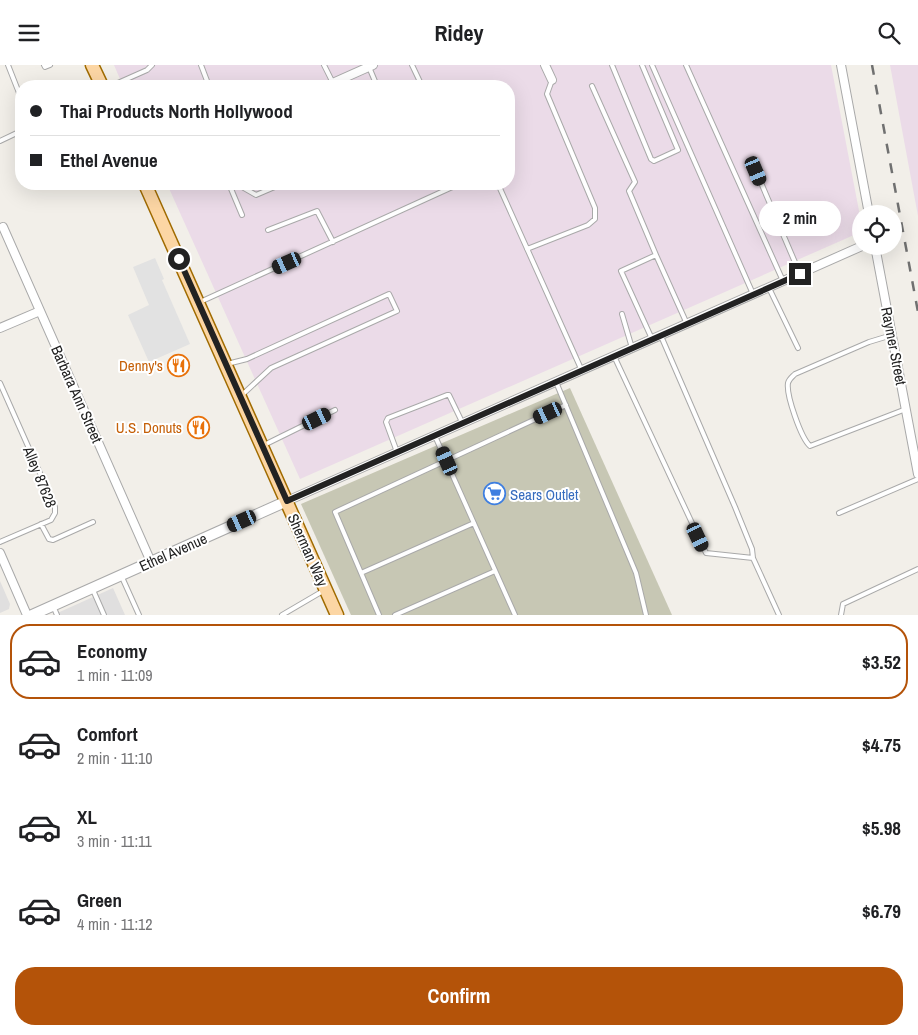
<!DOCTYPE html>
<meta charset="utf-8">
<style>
:root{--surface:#fff;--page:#f2f2f2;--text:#202124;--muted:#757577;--line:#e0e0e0;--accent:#b45309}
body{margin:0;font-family:"Archivo Narrow",sans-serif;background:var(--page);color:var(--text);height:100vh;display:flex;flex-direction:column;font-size:19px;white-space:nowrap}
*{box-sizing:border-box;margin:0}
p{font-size:16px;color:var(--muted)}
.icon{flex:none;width:28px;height:28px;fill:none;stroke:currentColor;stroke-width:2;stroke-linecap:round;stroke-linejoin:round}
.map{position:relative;height:550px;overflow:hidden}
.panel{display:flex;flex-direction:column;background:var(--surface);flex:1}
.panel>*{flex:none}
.banner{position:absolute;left:15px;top:15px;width:500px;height:110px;border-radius:20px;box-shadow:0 5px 20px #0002;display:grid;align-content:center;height:110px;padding:0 15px;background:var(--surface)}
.tools{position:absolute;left:852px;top:140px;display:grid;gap:10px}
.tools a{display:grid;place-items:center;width:50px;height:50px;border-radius:50%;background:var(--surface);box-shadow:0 5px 20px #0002;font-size:25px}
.end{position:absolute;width:22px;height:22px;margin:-11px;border:6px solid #222;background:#fff;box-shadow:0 0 0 2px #fff}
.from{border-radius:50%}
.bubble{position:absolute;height:35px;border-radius:18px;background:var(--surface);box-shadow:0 5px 20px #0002;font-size:16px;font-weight:700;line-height:35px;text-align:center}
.car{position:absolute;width:15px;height:30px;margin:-15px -8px;border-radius:6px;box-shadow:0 0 4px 1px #0007;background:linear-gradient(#222 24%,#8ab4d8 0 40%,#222 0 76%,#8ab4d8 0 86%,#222 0)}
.banner b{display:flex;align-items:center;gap:18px;height:48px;font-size:19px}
.banner b+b{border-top:1px solid var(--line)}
.banner i{width:12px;height:12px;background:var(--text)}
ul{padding:9px 0 0;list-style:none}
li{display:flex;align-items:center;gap:15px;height:75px;margin:0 10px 8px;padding:0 5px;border:2px solid transparent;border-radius:20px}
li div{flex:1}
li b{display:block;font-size:19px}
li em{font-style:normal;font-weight:700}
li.on{border-color:var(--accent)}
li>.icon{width:45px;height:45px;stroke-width:1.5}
.action{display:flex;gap:10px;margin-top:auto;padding:10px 15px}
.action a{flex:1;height:58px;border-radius:20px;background:var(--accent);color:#fff;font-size:20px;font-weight:700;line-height:58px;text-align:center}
header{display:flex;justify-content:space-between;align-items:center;height:65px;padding:0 15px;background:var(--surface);font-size:22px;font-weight:700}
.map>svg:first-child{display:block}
</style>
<header><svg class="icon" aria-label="menu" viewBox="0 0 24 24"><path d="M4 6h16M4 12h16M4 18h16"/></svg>Ridey<svg class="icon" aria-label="search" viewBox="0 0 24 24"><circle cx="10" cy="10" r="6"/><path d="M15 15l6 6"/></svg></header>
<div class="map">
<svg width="918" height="550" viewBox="0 0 918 550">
<rect width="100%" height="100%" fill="#f2efe9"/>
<path fill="#e0dfdf" d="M0,516L10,539L9,544L0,548Z
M113,523L125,550H53Z"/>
<path fill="#ebdbe8" d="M114,0H831L860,151L854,170L300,414L167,119H509V21H123Z
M890,0H918V151Z"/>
<path fill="#c7c7b4" d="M570,323L672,550H351L301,439Z"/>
<path fill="#e2e2e2" d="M155,193L164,214L162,215L190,279L149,297L128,250L149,240L133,202Z"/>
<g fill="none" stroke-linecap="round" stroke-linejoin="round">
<defs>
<path id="service" d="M8,0L21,33
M44,0L45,2L50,0
M201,0L209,21
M324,0L333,18
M412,0L422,21
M612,0L651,94L654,96L678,85L642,0
M652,0L753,229
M686,0L783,216
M369,2L377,21
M111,21L147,5L152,0
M592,21L635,117L629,126L656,190L621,206L652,274
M0,76L21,66
M756,106L800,209
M229,119L242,150
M240,119L242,122L256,130L277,121
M498,119L582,306
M268,165L317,146L333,177
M527,184L588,160L595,154V143L547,29L552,15
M656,190L687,259
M769,223L798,283
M200,237L459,119
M622,249L632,283
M892,270L869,277L795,309C792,312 789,314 788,318C786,330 801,373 810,381L906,344
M661,271L735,442L752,484L753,493
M614,291L706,488L753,493L779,550
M227,299L247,294L389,229L397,246L271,303L242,330
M556,317L636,508L646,550
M0,318L55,442V448L51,455L0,477
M435,371L515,550
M264,380L335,345
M397,387L386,357L388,353L447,330H449L463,359
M839,448L918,414
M41,459L49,474L53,475L93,457
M361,508L474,458
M121,510L139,550
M93,525L104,550
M54,543L57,550
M282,550L323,526
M379,550L335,447L566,340
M395,550L495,506
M841,550L843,539L918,504"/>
<path id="minor" d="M545,0L552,15
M841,0L869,149
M326,21L373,0
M3,162L151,497
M875,181L918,409
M0,263L40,246
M287,436L862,181
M0,488L27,550"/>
<path id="tertiary" d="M32,550L287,436"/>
<path id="primary" d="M92,0L102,21
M145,119L337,550"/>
</defs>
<use href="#service" stroke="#a9a9a9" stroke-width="6"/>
<use href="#minor" stroke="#a9a9a9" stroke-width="10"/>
<use href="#tertiary" stroke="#a9a9a9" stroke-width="12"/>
<use href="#primary" stroke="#a06b00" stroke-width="15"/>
<use href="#service" stroke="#fff" stroke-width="4"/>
<use href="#minor" stroke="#fff" stroke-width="8"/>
<use href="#tertiary" stroke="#fff" stroke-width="10"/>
<use href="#primary" stroke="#fcd6a4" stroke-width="12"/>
<path stroke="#707070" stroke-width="2.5" stroke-dasharray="10 10" stroke-linecap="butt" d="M872,0L918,247"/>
</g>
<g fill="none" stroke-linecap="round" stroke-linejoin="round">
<path stroke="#222" stroke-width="6" d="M179,194L287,436L800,209"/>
</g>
<defs>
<symbol id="restaurant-ring" viewBox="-11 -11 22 22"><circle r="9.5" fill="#fff" stroke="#e8710a" stroke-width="1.5"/><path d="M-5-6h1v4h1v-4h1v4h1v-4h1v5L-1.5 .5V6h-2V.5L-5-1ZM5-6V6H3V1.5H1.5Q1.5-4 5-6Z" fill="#e8710a"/></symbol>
<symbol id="supermarket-ring" viewBox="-11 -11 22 22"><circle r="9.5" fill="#fff" stroke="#3f7fe0" stroke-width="1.5"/><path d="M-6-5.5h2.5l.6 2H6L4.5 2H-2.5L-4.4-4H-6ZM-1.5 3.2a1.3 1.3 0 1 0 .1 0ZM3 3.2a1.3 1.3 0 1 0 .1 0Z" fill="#3f7fe0"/></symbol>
</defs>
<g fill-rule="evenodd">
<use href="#restaurant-ring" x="166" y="288" width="25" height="25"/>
<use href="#restaurant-ring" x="186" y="350" width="25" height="25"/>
<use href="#supermarket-ring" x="482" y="416" width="25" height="25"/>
</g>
<g text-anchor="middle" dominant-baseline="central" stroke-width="4" stroke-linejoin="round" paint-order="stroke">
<g font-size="15" fill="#222" stroke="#fff">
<text transform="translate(894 281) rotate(79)">Raymer Street</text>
<text transform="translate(77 329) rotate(66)">Barbara Ann Street</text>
<text transform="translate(40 412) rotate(68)">Alley 87628</text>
<text transform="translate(308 485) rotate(66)">Sherman Way</text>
<text transform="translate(173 487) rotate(-24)">Ethel Avenue</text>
</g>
<g font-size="15" fill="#c56008" stroke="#fff" text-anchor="end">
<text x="163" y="300">Denny's</text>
<text x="182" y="362">U.S. Donuts</text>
</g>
<g font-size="15" fill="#366cbe" stroke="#fff" text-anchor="start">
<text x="510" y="429">Sears Outlet</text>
</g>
</g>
</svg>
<div class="tools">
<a><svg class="icon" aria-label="locate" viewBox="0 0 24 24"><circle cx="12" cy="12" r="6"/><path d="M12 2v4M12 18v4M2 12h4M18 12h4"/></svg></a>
</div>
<i class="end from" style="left:179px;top:194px"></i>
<i class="end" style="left:800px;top:209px"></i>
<div class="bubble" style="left:759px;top:136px;width:82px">2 min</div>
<i class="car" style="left:756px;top:106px;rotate:157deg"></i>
<i class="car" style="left:287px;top:198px;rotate:246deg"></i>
<i class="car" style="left:548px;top:348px;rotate:245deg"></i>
<i class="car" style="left:317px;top:354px;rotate:64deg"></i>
<i class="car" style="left:447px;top:396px;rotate:336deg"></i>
<i class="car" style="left:242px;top:456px;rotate:246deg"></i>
<i class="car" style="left:698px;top:472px;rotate:155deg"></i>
<div class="banner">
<b><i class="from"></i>Thai Products North Hollywood</b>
<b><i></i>Ethel Avenue</b>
</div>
</div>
<section class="panel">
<ul>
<li class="on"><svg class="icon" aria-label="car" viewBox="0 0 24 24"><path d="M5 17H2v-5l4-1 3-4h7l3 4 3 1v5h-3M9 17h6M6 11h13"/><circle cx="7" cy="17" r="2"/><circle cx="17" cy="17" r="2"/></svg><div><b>Economy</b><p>1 min · 11:09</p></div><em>$3.52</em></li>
<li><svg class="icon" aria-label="car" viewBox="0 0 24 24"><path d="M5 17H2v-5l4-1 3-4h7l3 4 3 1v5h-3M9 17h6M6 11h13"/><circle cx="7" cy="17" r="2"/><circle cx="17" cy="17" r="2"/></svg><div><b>Comfort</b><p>2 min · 11:10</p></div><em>$4.75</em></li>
<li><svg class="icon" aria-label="car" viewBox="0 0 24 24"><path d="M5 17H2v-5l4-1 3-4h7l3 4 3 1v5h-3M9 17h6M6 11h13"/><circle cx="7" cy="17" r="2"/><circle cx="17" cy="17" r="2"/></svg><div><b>XL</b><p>3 min · 11:11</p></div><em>$5.98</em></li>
<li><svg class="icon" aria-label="car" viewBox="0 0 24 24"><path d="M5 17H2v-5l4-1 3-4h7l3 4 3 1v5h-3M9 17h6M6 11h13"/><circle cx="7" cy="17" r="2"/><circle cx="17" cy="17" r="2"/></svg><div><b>Green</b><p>4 min · 11:12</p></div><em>$6.79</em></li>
</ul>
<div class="action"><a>Confirm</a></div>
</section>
